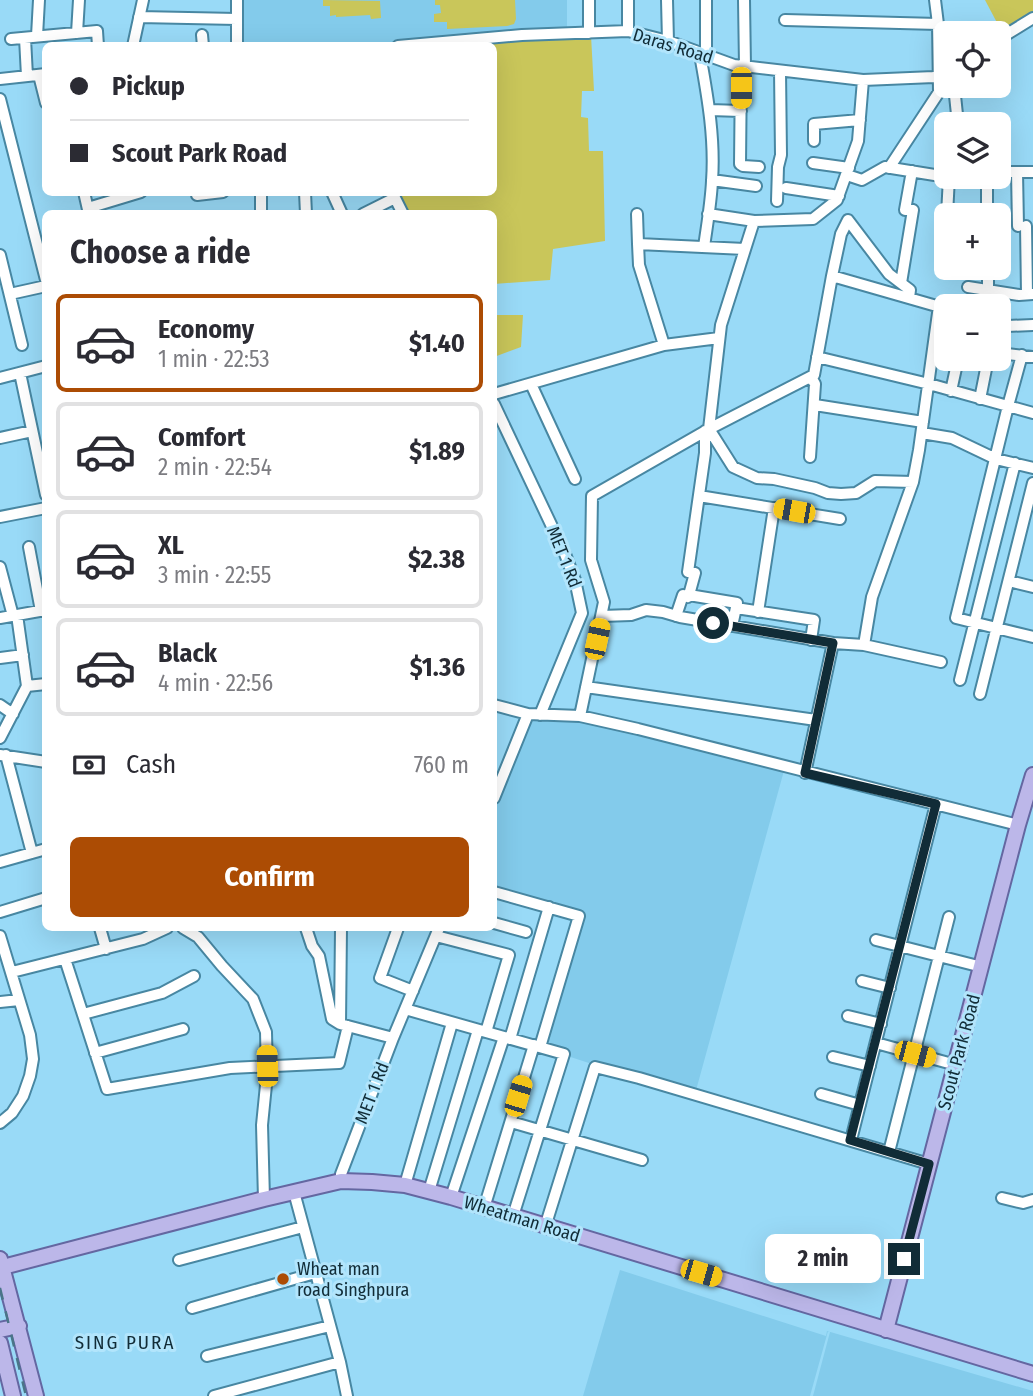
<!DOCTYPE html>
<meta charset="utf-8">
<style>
:root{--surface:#fff;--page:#f2f2f3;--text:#2b2b33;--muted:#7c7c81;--line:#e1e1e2;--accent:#ac4c04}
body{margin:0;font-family:"Fira Sans Condensed",sans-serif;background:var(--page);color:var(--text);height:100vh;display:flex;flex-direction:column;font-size:26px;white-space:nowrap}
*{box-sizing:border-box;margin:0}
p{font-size:23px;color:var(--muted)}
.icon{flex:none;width:38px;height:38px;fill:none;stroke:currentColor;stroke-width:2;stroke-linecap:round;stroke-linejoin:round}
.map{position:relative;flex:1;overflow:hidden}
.details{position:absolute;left:42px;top:210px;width:455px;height:721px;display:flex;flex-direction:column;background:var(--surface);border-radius:10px;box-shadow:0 7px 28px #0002}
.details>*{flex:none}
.hud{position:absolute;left:42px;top:42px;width:455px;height:154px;border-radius:10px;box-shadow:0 7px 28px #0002;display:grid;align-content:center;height:154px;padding:0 28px;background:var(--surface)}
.controls{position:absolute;left:934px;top:21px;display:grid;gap:14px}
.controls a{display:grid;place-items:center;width:77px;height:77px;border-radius:10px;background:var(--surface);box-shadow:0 7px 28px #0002;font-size:35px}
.end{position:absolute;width:32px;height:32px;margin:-16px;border:9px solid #112c37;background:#fff;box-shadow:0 0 0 4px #fff}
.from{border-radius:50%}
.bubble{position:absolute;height:49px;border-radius:10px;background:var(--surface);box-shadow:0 7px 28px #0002;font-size:23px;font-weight:700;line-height:49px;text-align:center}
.car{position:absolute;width:21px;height:42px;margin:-21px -10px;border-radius:9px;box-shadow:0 0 5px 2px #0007;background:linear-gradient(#f5c518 24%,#345 0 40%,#f5c518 0 76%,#345 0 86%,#f5c518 0)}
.hud b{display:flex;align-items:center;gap:24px;height:66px;font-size:26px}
.hud b+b{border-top:2px solid var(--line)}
.hud i{width:18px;height:18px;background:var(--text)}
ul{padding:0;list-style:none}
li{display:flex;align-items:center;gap:21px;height:98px;margin:0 14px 10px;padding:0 14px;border:4px solid var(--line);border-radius:10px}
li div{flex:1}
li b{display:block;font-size:26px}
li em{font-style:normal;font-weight:700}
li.selected{border-color:var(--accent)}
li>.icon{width:63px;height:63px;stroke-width:1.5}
h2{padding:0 28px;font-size:32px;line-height:84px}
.pay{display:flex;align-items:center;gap:18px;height:77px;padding:0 28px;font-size:26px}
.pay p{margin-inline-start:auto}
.cta{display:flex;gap:14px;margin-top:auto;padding:14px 28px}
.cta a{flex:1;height:80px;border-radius:10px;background:var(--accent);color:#fff;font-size:28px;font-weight:700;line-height:80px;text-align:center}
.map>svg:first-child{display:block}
</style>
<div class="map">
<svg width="1033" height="1396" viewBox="0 0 1033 1396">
<rect width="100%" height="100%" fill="#99daf7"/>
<path fill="#83cbeb" d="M240,0H567V30L369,46L241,45Z
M528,714L580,716L785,767L695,1094L595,1065L540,1047L579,916L494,892V798Z
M620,1270L826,1336L827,1331L1033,1391V1396H813L830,1332L828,1331L810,1396H583Z"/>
<path fill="#c9c65a" d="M323,0L380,1L381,18L371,19L370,15L336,17V15L330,16V6H323Z
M435,0H515L516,19L514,24L507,26L447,29V22H434V14L441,13L440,5H435Z
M985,0H1033V15L1003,34Z
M591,35L594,91H582L581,117L588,118L589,151H603L605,241L553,249L550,280L494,284V214L406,213L396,193L494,192V46L461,45Z
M494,315H523L521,347L494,357Z"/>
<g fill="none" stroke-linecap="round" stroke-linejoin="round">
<defs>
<path id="minor" d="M237,0V46
M589,0V33
M628,0V31
M667,0L668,41
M706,0V56
M744,0L745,66
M139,17L237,19
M785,20L938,24
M77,33L79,0
M202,35L203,46
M37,36L39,0
M25,38L27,76
M11,39L97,31L98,46
M999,39L1033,18
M133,46L143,0
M398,46L522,35L628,31L668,41L734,65L863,80
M698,53L701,60C708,99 715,140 712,181C711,203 707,225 704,247
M741,65L740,164L743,166L759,167
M39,75L46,103
M0,79L46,74
M954,86L958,124
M0,99L46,280
M710,110L741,111
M814,141V124L860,120
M813,163L849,168
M889,168L939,92L938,24L935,0
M999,172H1033
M1017,172L1018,226
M847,175L862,180L885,167L947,177
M987,177V215
M712,180L756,186
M786,188L839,196
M84,192L89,214
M197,192V195L223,192
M261,192V214
M305,192L306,214
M332,192L342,214
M393,194L403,214
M777,201L778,167L781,155L780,71
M88,208L141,192
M363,214L395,198
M637,214L638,244L745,249
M708,214L754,221
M947,215L949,177
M1026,226L1027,294
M946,230L947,216
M638,244L639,265L664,345
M0,255L22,345
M988,268V290
M832,276L841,234L848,220L889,274L910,290L909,298
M901,283L913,210H905L912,171
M968,287L1019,295L1033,294
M10,294L46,286
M999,324L1007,326L1033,325
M999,353L1033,357
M1022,355L1008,406L956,618L1033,637
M817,357L929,384L1033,413
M20,373L46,495
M0,378L46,366
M531,384L575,479
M951,391L958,359
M494,394L664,345L719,338
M980,399L988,359
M494,404L565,554L575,580L582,613L540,715
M815,405L923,422
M922,433L952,438L996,459L1033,468
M0,438L32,431
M810,457L815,384L811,377
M913,482L875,481L856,493L841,494L828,493L815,488L774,479L757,478L733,467L709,429L814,375L832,276L947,309
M699,496L840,519
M0,517L46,508
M29,547L41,611
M0,567L13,616
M1009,581L1033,587
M689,595L737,603L732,626
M736,608L814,620L811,640
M758,612L774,508
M602,616L631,615L646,610L663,612L680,617L833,643
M676,616L683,595L688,597L689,595L695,573L688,572L705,453V431
M0,618L45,610
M864,645L872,597L913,482L919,450L939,306
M0,658L23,655
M960,680L1015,463
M27,686L46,684
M586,687L816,720
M980,694L1033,483
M0,705L13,714
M494,705L528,714L580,716L638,729L1018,825
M580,716L604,602L591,560L592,496L709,429L721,325L754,221L813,219L837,200L858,141L863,80L934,77L947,72
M0,738L27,686L17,615
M0,755L46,762
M6,755L32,853
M805,773L833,643L864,645L941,662
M494,798L528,714
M0,862L46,849
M494,892L579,916L540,1047
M0,912L46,898
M494,923L526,932
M100,928L106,949
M183,928L198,937L222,966L253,999L266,1032L267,1075L262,1125L264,1199
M306,928L312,946L319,956L332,1019L340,1024L393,1038
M398,928L380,978L413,991
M0,936L30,1035L33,1059L30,1076L23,1096L12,1113L0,1123
M436,936L509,955L486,1032
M876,940L982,967
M65,959L107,1089L230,1068L339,1063L348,1026
M12,972L143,939L167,928
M862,981L890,988
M0,1002L19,1000
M405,1009L564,1054L513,1216
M83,1014L162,993L194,976
M848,1016L881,1024
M340,1024L341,928
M510,1039L549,907
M876,1043L956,1065
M95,1053L183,1029
M833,1057L870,1066
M821,1094L860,1105
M511,1122L642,1160
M851,1140L936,804
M889,1152L949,917
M341,1181V1174L393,1038L439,928
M405,1185L452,1023
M429,1191L478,1030
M294,1192L340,1362L347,1396
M451,1197L504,1037
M1002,1198L1023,1203L1033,1200
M484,1208L534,1045
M545,1227L595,1067L639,1078L929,1164
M179,1260L303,1227
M192,1308L315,1273
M207,1356L330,1326
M214,1396L340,1362"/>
<path id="major" d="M0,1259L36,1396
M3,1267L264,1199L341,1181L372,1182L405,1185L451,1197L1033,1374
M0,1330L19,1326
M886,1330L1018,825L1033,775
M0,1343L13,1396"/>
</defs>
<use href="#minor" stroke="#4887a2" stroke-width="14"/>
<use href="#major" stroke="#6467a1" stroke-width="18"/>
<use href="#minor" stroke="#fff" stroke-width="10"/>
<use href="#major" stroke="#bcb7e9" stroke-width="14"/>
<path stroke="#4a7588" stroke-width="2.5" stroke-dasharray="12 12" stroke-linecap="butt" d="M0,1288L26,1396"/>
</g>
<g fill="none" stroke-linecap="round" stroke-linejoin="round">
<path stroke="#112c37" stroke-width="9" d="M713,623L833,643L805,773L936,804L850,1140L929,1164L904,1259"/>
</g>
<circle fill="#ac4c04" stroke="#b2e5fc" stroke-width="2.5" cx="283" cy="1279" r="7"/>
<g text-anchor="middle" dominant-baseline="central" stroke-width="6" stroke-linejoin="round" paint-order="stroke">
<g font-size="18" fill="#112c37" stroke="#b2e5fc">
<text transform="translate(673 46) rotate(17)">Daras Road</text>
<text transform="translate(564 557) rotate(68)">MET 1 Rd</text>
<text transform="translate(959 1052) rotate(-75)">Scout Park Road</text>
<text transform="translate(372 1093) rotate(-69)">MET 1 Rd</text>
<text transform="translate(522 1219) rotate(17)">Wheatman Road</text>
</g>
<g font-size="18" fill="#112c37" stroke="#b2e5fc" text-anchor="start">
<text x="297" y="1269">Wheat man<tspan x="297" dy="21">road Singhpura</tspan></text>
</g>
<g font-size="19" letter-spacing="2" fill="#112c37" stroke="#b2e5fc">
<text x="125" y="1342">SING PURA</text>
</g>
</g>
</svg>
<div class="controls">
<a><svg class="icon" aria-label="locate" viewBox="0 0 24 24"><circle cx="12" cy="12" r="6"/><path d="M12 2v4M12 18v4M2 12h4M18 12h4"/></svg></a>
<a><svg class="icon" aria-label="layers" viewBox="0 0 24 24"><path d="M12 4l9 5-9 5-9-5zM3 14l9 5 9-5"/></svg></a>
<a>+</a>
<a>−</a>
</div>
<i class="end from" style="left:713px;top:623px"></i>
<i class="end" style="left:904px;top:1259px"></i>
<div class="bubble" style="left:765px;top:1234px;width:116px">2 min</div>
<i class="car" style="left:741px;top:88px;rotate:180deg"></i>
<i class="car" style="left:794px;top:511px;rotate:280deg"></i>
<i class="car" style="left:597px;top:639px;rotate:12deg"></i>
<i class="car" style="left:915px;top:1054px;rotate:105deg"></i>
<i class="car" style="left:267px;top:1066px;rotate:358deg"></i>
<i class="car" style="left:518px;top:1096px;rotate:17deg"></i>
<i class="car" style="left:701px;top:1273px;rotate:106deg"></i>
<div class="hud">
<b><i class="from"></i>Pickup</b>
<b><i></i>Scout Park Road</b>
</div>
<section class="details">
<h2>Choose a ride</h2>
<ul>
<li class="selected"><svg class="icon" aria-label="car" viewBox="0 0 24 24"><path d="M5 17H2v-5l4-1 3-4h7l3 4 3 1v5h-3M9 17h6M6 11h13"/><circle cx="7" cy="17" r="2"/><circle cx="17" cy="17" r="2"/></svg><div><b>Economy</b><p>1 min · 22:53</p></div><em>$1.40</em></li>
<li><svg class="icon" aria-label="car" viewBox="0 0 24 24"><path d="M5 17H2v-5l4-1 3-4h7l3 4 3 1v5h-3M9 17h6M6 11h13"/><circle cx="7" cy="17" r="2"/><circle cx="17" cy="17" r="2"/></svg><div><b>Comfort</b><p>2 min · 22:54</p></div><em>$1.89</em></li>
<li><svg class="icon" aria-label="car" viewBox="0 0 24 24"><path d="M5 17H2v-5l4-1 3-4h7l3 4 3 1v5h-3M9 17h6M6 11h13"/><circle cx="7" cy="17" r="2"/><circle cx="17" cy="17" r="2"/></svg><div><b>XL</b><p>3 min · 22:55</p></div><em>$2.38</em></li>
<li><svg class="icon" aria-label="car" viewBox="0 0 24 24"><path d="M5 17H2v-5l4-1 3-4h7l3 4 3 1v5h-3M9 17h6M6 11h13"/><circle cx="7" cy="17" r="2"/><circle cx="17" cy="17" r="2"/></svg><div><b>Black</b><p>4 min · 22:56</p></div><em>$1.36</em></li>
</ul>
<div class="pay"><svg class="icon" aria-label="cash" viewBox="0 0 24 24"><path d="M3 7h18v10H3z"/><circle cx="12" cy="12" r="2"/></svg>Cash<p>760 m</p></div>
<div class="cta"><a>Confirm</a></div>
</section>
</div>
